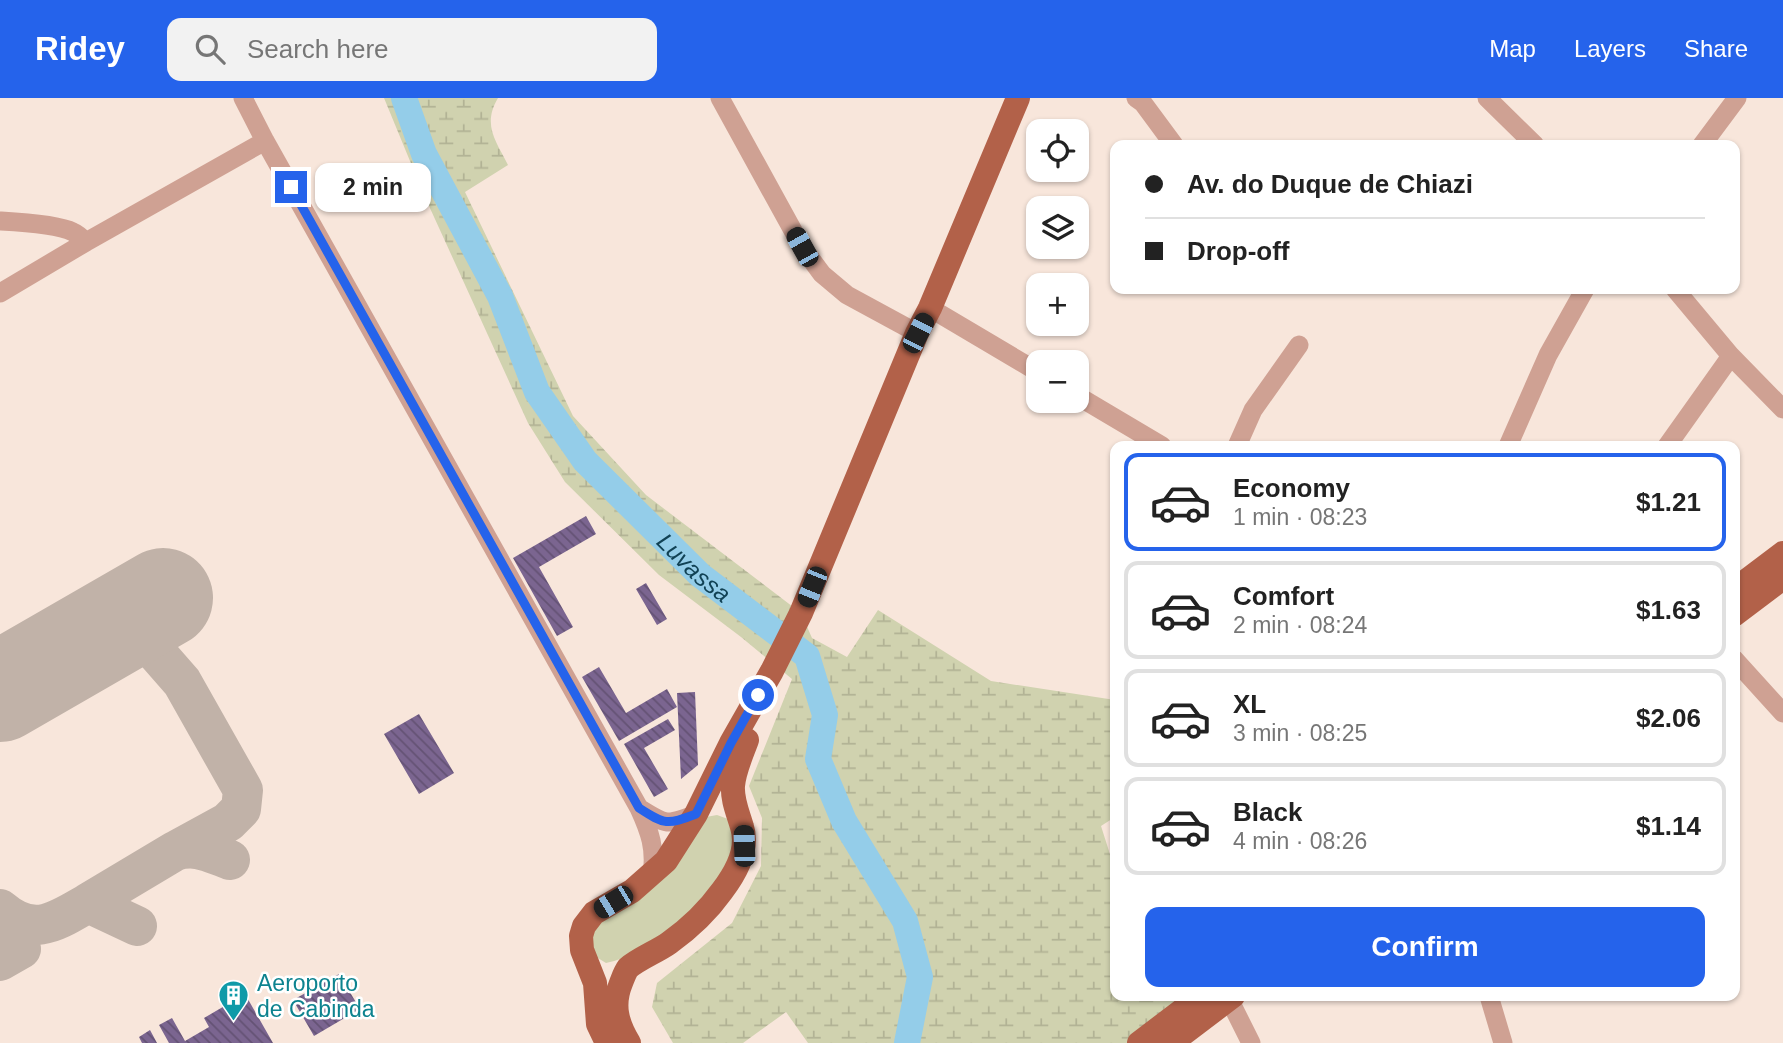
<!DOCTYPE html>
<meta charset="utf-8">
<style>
:root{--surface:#fff;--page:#f2f2f2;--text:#222;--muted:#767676;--line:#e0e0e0;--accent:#2563eb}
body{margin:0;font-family:Helvetica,sans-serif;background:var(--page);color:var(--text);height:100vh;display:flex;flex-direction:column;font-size:26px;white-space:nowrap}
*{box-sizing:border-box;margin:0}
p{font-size:23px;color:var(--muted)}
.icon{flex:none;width:38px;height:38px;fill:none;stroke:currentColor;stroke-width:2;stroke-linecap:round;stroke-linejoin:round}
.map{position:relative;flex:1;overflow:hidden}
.sheet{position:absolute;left:1110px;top:343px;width:630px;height:560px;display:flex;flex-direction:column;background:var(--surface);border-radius:14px;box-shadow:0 2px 5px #0004}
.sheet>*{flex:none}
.hud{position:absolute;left:1110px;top:42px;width:630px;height:154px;border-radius:14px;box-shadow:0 2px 5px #0004;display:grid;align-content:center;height:154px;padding:0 35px;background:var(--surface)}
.controls{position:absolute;left:1026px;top:21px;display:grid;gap:14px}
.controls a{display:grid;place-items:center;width:63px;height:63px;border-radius:14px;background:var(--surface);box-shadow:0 2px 5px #0004;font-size:35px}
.end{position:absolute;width:32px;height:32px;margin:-16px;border:9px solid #2563eb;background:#fff;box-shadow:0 0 0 4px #fff}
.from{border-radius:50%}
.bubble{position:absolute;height:49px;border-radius:14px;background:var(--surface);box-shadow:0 2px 5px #0004;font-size:23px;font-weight:700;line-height:49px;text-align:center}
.car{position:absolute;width:21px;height:42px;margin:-21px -10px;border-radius:9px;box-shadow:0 0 5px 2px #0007;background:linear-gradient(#222 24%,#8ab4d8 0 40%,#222 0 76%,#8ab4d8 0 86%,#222 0)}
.hud b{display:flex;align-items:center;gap:24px;height:66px;font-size:26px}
.hud b+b{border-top:2px solid var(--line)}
.hud i{width:18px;height:18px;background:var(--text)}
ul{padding:12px 0 0;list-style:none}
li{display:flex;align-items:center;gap:21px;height:98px;margin:0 14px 10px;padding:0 21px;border:4px solid var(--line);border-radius:14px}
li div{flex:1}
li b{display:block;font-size:26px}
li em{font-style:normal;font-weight:700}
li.on{border-color:var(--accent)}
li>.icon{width:63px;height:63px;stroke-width:1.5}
.primary-button{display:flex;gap:14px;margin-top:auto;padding:14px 35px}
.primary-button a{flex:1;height:80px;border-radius:14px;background:var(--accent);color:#fff;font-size:28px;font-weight:700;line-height:80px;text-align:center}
header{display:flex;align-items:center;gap:42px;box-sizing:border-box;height:98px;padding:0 35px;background:var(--accent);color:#fff}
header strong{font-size:33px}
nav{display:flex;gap:38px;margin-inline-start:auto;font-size:24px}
.search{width:490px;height:63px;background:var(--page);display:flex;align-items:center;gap:18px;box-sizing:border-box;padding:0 24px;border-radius:14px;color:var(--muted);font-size:26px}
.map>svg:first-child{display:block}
</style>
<header>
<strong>Ridey</strong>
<div class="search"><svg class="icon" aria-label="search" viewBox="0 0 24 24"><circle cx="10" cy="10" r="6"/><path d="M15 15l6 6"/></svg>Search here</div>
<nav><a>Map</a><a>Layers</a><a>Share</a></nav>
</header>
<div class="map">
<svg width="1783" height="945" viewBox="0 0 1783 945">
<defs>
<pattern id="wetland-marsh" width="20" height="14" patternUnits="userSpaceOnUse" patternTransform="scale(1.75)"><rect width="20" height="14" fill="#d0d2af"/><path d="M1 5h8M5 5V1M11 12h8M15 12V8" fill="none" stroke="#b2b395"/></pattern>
<pattern id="building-back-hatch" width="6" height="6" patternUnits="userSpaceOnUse" patternTransform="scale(1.75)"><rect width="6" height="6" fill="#7b6590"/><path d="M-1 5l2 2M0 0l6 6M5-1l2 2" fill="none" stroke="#645274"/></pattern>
</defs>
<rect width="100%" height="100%" fill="#f8e6db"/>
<path fill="url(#wetland-marsh)" d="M384,0H498C482,27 496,43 508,67L465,94L573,318L646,397L801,515L812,540L847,559L878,512L991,583L1115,602V719L1101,728L1115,772V898H1201L1139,945H808L786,914L743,945H673L652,909L657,885L732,825L761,768L762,720L749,688L792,581L741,539L659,477L565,384L528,325L424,97Z"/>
<path fill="#d0d2af" d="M717,717L728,721L736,731C734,741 733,753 728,763C709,803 650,857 606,865L593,857L591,832L706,719Z"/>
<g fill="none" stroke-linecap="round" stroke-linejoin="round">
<path stroke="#94cde9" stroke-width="26" id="s1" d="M404,0L424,56L500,198L537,294L585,363L700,477L807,558L825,617L818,661L844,723L905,823L920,879L907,945"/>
<path stroke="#c1b2a8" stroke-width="40" d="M122,524L154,552L182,584L243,692L241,711L228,724L175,753
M0,811C34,840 55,824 88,805
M0,815L21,851L0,863
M137,828L88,805L175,753C196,746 210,755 230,762"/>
<path stroke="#c1b2a8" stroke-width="100" d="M0,594L163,500"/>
</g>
<path fill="url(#building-back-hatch)" d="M586,418L596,436L539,469L573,529L557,538L513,460Z
M646,485L667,521L657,527L636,491Z
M599,569L626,615L667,591L677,609L619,643L582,579Z
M695,594L698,667L681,681L677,595Z
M419,616L454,675L419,696L384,636Z
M668,621L675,632L644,650L668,691L654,699L624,646Z
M339,876L360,911L314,938L293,902Z
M245,896L273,945H169L159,927L172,920L185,943L209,929L204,920Z
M150,932L157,945H142L139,939Z"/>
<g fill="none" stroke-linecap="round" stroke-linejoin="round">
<path stroke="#cfa193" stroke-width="19" d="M243,0L265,43L639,710C650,734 656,751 652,777
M720,0L802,149L822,176L847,197L917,235
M1136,0L1143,5L1174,47
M1487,0L1535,47
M1702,47L1737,0
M0,123C18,124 57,126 73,134C78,136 82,140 86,144L265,43
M1675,191L1731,258L1783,311
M0,195L86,144
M930,210L1038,274
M1076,297L1162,348
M1237,348L1253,312L1299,247
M1508,348L1548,257L1585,191
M1667,348L1731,258
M1734,561L1783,615
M639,710C666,727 666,728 696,716
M1489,898L1503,945
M1229,901L1251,945"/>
<path stroke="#b26149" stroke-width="24" d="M1734,492L1783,455
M1734,517L1783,480
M607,945L598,926L595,885L582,852L581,838L584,828L594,815L632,793L666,763L696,716L731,645L772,573L801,515L917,235L930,210L1018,0
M629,945C617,925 612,907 621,885C623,880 625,874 628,870C638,861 658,853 669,845C690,830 707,814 722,793C735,776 749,751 742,729C738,715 732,702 733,688C734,673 742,656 747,642
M1139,945L1201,898
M1171,945L1233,898"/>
</g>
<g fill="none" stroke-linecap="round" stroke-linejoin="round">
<path stroke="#2563eb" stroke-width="9" d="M291,89L639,710C665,727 667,727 696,716L731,645L758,597"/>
</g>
<defs>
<symbol id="building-pin" viewBox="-11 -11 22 30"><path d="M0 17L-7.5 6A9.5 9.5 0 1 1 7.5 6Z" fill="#0f9aa8" stroke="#fff"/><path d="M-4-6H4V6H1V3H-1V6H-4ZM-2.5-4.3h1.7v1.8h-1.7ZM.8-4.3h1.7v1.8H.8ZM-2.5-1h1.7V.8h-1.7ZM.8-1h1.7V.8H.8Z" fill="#fff"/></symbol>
</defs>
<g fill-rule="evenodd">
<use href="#building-pin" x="216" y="880" width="35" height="47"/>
</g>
<g text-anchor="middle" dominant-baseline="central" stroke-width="5" stroke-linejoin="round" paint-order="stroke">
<g font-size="23" fill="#0d838f" stroke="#fff" text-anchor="start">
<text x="257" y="885">Aeroporto<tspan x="257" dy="26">de Cabinda</tspan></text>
</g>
<g font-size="24" font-style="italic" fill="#114255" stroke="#fff">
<text stroke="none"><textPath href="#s1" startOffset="560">Luvassa</textPath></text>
</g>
</g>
</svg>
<div class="controls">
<a><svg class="icon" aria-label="locate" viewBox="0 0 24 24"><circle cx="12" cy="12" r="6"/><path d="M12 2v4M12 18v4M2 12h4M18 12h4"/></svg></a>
<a><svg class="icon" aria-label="layers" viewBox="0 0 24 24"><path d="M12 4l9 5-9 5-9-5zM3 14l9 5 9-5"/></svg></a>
<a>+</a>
<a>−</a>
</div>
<i class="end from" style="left:758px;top:597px"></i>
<i class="end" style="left:291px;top:89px"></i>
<div class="bubble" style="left:315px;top:65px;width:116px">2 min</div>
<i class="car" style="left:802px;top:149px;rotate:331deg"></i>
<i class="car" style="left:918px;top:235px;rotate:27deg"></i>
<i class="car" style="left:812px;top:489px;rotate:202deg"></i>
<i class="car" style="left:744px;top:748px;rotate:358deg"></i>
<i class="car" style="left:613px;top:804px;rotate:239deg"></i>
<div class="hud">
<b><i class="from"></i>Av. do Duque de Chiazi</b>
<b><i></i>Drop-off</b>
</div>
<section class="sheet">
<ul>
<li class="on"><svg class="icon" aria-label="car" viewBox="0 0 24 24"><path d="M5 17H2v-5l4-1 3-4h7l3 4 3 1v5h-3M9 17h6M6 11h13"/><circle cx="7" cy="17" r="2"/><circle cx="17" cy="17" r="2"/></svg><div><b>Economy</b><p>1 min · 08:23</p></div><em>$1.21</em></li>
<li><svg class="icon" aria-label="car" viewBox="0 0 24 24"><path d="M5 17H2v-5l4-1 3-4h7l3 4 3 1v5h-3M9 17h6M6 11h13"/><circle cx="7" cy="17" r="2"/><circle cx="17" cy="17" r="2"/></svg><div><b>Comfort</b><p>2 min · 08:24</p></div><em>$1.63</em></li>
<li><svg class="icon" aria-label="car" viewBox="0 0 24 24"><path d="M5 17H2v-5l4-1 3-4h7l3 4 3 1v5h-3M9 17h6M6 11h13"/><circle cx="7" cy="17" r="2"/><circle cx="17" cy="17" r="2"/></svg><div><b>XL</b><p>3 min · 08:25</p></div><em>$2.06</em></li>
<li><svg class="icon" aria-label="car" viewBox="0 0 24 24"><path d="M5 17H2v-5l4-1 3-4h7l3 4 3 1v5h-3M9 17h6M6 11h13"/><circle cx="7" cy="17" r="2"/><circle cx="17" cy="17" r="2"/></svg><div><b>Black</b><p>4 min · 08:26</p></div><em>$1.14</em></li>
</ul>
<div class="primary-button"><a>Confirm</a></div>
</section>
</div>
